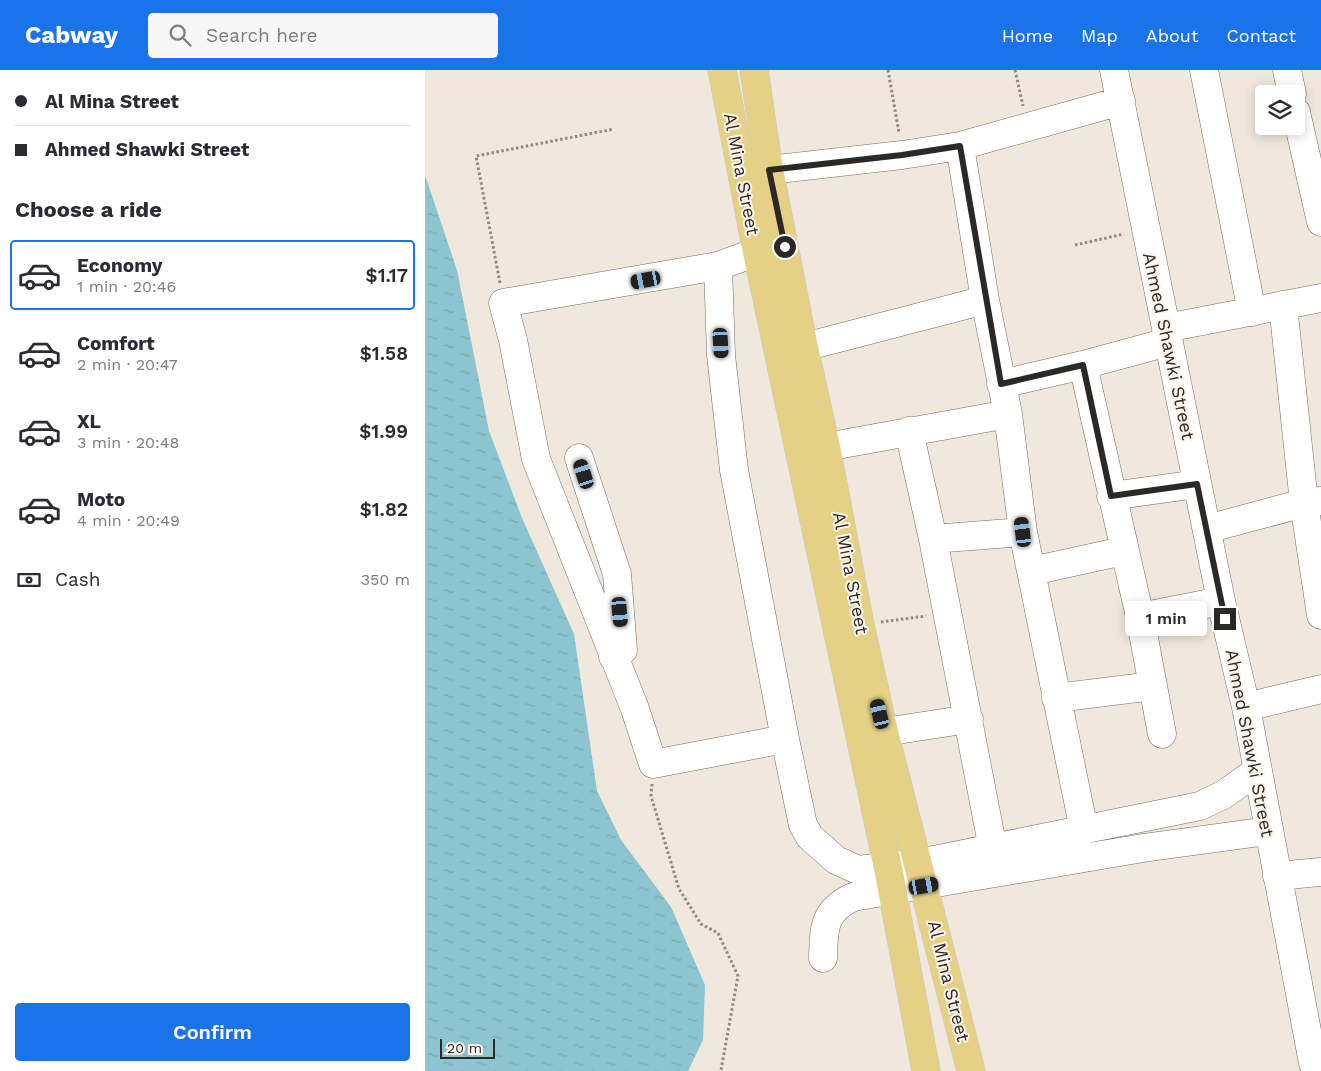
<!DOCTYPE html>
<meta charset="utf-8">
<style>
:root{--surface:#fff;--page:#f7f7f7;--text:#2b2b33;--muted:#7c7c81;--line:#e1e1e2;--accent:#1a73e8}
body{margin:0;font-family:"Work Sans",sans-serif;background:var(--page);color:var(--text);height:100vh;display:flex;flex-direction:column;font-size:19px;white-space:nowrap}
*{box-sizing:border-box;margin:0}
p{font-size:16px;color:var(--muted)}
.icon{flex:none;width:28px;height:28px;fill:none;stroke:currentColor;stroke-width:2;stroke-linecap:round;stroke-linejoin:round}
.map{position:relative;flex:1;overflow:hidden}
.sheet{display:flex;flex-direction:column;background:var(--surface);width:425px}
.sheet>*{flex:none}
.top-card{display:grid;align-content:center;height:110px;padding:0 15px;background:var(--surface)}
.controls{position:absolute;left:830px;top:15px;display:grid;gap:10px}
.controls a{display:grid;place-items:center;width:50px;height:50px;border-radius:5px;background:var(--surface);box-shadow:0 2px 12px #0003;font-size:25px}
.scale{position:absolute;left:15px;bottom:12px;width:55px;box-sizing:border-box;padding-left:5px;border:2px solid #2c2825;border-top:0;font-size:14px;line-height:18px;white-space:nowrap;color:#2c2825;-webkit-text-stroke:4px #fdf4eb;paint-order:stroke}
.end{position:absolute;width:22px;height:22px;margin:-11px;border:6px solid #2c2825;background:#fff;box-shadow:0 0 0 2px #fff}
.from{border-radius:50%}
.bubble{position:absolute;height:35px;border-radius:5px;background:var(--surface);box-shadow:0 2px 12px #0003;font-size:16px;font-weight:600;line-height:35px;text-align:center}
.car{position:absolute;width:15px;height:30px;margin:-15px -8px;border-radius:6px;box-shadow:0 0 4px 1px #0007;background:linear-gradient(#222 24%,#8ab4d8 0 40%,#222 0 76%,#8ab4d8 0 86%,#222 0)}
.top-card b{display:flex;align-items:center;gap:18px;height:48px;font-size:19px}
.top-card b+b{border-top:1px solid var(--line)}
.top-card i{width:12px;height:12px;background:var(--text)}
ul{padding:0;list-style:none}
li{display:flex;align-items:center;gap:15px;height:70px;margin:0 10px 8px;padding:0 5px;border:2px solid transparent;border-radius:5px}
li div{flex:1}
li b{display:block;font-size:19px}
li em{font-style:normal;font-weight:600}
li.on{border-color:var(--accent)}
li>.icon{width:45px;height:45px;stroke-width:1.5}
h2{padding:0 15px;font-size:22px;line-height:60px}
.pay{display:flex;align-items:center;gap:12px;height:55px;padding:0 15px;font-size:19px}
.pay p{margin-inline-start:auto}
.action{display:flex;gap:10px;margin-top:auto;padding:10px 15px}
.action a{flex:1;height:58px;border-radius:5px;background:var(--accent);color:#fff;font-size:20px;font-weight:600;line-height:58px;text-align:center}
header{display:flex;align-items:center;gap:30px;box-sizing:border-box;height:70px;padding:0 25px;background:var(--accent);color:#fff}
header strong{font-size:24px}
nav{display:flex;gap:28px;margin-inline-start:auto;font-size:18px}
.search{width:350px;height:45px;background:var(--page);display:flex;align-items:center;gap:12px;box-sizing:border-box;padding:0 18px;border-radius:5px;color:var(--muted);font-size:19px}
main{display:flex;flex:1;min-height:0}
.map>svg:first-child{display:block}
</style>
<header>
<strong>Cabway</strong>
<div class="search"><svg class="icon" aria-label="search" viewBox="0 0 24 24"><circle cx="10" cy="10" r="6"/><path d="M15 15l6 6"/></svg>Search here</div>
<nav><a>Home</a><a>Map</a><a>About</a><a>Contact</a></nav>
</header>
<main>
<section class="sheet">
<div class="top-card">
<b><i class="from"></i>Al Mina Street</b>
<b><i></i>Ahmed Shawki Street</b>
</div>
<h2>Choose a ride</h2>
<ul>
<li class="on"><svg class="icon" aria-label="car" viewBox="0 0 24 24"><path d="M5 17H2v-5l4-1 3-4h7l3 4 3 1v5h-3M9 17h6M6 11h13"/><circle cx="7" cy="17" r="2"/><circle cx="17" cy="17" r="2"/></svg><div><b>Economy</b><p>1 min · 20:46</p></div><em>$1.17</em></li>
<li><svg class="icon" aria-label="car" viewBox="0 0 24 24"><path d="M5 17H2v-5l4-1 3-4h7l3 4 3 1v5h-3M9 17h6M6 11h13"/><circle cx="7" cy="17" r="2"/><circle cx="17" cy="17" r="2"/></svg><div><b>Comfort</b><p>2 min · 20:47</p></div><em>$1.58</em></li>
<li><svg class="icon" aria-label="car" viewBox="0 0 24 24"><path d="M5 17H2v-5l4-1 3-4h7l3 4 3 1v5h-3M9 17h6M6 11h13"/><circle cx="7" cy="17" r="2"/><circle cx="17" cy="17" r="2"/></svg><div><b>XL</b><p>3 min · 20:48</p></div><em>$1.99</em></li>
<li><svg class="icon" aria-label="car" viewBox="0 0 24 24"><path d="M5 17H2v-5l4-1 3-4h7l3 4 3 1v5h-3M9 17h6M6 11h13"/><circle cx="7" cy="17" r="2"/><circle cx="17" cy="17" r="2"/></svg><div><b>Moto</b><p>4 min · 20:49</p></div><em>$1.82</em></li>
</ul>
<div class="pay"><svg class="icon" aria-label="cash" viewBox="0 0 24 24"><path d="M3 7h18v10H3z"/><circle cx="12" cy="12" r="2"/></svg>Cash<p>350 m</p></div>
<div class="action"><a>Confirm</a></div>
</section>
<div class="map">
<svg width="896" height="1001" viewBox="0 0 896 1001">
<defs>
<pattern id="water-ripples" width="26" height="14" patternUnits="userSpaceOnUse" patternTransform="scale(1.25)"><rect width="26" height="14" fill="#8cc5cf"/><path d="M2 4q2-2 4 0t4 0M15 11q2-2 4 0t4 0" fill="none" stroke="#79a9b2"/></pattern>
</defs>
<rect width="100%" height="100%" fill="#f0e7dd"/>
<path fill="url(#water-ripples)" d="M0,105L32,200L64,361L97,448L149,564L172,721L196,770L246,837L280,915L278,970L263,1001H0Z"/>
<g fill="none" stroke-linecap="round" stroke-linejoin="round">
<defs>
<path id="minor" d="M689,0L796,531L821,637L888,993L896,1000
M779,0L827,242
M862,0L867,24
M871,42L896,152
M535,76L560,230L583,344L598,462L659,760
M344,100L477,85L535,76L696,31
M332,182L293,196L78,233L88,270L111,389L210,639L228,694L360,669
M293,196L296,285L309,400L360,669L378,755L385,767L411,790L433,800L494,793L775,736L798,725L832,701
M858,235L879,433L896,545
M741,258L896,228
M356,283L560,230
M658,295L715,547L737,664
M576,314L658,295L743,272
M484,361L508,469L568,779
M401,377L583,344
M154,388L192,504L198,580L188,587
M686,426L772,414
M782,459L879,433L896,431
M508,469L598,462
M607,501L698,481
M715,547L796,531
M631,628L728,616
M821,637L896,619
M459,662L544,649
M852,806L896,802
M398,888C399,858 398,841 428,827L718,778L843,761"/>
<path id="major" d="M297,0L332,182L463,798L501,1001
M329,0L344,100L379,278L401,377L435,555L459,662L546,1001"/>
</defs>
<use href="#minor" stroke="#726b63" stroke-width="29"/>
<use href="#major" stroke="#c8c7c6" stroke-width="29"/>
<path stroke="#8f8882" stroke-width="3" stroke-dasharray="2.5 2.5" stroke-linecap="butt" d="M463,0L474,63
M590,0L598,36
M650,175L699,164
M75,213L51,86L189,59
M456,552L501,546
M227,714L226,726L254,819L276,854L293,863L313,906L296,1000"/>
<use href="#minor" stroke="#fff" stroke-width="28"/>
<use href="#major" stroke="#e5d186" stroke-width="28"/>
</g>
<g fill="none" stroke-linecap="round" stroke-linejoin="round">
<path stroke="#2c2825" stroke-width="6" d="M360,177L344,100L477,85L535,76L576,314L658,295L686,426L772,414L800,549"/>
</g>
<g text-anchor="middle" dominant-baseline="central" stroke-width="4" stroke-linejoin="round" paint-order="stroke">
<g font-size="18" fill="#2c2825" stroke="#fdf4eb">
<text transform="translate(317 104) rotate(79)">Al Mina Street</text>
<text transform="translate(744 276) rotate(78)">Ahmed Shawki Street</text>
<text transform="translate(426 503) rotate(79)">Al Mina Street</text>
<text transform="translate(825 673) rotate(79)">Ahmed Shawki Street</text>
<text transform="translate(524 911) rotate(76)">Al Mina Street</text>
</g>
</g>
</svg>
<div class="controls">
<a><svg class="icon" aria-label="layers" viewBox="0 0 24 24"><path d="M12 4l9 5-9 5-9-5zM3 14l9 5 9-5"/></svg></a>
</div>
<div class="scale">20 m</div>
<i class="end from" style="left:360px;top:177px"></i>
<i class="end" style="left:800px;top:549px"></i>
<div class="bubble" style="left:700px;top:531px;width:82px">1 min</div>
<i class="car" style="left:221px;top:210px;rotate:259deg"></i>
<i class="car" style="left:296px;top:273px;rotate:177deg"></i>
<i class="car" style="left:159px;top:404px;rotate:342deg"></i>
<i class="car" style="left:598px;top:462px;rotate:353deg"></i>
<i class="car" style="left:195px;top:542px;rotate:175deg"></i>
<i class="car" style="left:455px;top:644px;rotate:347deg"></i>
<i class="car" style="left:499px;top:816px;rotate:80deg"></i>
</div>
</main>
